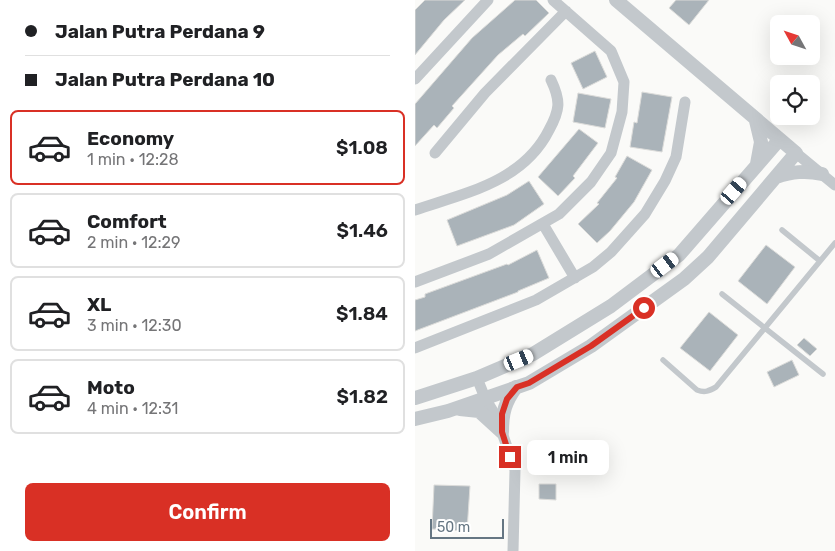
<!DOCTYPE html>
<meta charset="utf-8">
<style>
:root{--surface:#fff;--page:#f6f6f6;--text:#202124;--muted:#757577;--line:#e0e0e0;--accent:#d93025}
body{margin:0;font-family:Rubik,sans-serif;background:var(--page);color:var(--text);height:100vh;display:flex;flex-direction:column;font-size:19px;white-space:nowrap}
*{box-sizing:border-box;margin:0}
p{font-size:16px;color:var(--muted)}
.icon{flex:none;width:28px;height:28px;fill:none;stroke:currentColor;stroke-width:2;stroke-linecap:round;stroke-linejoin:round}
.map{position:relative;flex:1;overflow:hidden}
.sheet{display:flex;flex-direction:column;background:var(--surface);width:415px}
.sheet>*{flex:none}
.hud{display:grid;align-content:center;height:110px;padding:0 25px;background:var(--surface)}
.needle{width:32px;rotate:310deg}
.buttons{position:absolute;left:355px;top:15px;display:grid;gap:10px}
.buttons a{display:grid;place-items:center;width:50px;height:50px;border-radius:8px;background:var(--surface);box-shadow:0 5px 20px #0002;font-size:25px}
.scale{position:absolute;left:15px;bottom:12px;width:74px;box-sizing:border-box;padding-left:5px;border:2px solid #657683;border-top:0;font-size:14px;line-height:18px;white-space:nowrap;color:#657683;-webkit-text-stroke:4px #fff;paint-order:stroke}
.end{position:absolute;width:22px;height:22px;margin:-11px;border:6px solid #d93025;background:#fff;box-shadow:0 0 0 2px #fff}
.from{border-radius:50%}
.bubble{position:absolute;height:35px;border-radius:8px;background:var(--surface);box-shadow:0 5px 20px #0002;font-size:16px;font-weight:600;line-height:35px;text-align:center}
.car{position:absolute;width:15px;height:30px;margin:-15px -8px;border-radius:6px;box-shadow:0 0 4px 1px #0007;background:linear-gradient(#fff 24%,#345 0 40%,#fff 0 76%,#345 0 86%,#fff 0)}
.hud b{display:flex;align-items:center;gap:18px;height:48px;font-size:19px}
.hud b+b{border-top:1px solid var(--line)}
.hud i{width:12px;height:12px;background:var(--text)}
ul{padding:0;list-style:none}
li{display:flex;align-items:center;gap:15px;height:75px;margin:0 10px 8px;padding:0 15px;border:2px solid var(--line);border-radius:8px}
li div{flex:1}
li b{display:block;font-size:19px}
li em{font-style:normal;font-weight:600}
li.active{border-color:var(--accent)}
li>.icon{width:45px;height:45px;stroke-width:1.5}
.button{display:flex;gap:10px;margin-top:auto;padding:10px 25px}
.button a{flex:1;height:58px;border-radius:8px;background:var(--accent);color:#fff;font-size:20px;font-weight:600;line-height:58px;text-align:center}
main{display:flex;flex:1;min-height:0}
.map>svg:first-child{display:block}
</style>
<main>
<section class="sheet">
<div class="hud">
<b><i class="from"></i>Jalan Putra Perdana 9</b>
<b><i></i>Jalan Putra Perdana 10</b>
</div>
<ul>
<li class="active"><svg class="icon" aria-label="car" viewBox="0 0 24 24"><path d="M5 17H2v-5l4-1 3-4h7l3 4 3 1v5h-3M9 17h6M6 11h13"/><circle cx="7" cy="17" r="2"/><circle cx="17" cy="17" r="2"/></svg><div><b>Economy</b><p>1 min · 12:28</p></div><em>$1.08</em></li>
<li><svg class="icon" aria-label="car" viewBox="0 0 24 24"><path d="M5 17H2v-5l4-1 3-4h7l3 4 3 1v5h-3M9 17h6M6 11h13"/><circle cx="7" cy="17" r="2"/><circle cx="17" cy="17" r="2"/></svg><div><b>Comfort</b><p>2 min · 12:29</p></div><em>$1.46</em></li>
<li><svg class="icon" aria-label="car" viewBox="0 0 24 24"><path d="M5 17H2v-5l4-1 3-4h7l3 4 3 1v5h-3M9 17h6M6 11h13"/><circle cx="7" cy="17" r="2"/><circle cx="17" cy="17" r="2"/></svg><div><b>XL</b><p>3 min · 12:30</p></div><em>$1.84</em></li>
<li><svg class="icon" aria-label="car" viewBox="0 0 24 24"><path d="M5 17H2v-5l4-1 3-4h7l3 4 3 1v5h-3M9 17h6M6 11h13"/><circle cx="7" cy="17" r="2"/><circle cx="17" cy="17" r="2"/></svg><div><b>Moto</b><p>4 min · 12:31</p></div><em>$1.82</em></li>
</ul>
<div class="button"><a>Confirm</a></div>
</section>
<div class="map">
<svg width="420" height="551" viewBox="0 0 420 551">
<rect width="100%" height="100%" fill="#fafaf8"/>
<path fill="#aab3b9" stroke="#dcdcda" d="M10,0H50L29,20L0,55V10Z
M100,0H121L134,13L110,36L108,34L83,55L37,106L39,108L22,128L19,125L0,146V104L57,38Z
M261,0H294L274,25L254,8Z
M180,51L192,77L168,89L156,63Z
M227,92L257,97L247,152L215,147L219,122L222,123Z
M163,93L196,99L190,128L158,122Z
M164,129L183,143L158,176L160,178L143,196L123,177Z
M212,156L237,170L219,202L195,231L182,243L163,224L184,204L182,203L202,178L200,177Z
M114,181L129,204L99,225L42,246L32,220L92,195Z
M351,245L380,267L352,304L323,281Z
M122,250L134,278L103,291V292L0,331V300L10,297V294L92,264L93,265Z
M294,312L323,335L295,371L265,348Z
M389,338L402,349L395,356L382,345Z
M377,360L384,375L359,387L352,372Z
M124,484H141V500L124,499Z
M19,485L55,486L52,531L17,529Z"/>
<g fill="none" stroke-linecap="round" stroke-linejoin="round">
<path stroke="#c3c8cc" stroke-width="5.5" d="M367,230L405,261
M307,294L408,374
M248,360L282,390C290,393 294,391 301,387L420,243"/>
<path stroke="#c3c8cc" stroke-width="11" d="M0,79L73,0
M20,153L70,93L151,11
M381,153L420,185
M0,210C50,193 108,182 134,130C145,110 146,101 136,80
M128,224L160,278
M0,282L74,254L144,214L176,182L196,153L207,112L209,82L196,51L138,0
M0,348L121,300L178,267L196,252L230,214L250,181L261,157L270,102
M62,378L70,398L82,418L100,470L98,551"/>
<path stroke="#c3c8cc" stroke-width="14" d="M341,121L346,142L342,164
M361,177C377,172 390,170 407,174
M0,398L62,378L118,354L196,306L264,255L364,140
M45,409L64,411L87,432
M0,419L33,411L114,383L176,346L269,279L293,257L381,153L201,0
M87,432C87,413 90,402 101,387"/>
</g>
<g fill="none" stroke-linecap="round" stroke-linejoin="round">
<path stroke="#d93025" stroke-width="6" d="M95,457L87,432V414L92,399L102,387L114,383L176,346L229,308"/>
</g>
</svg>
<div class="buttons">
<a><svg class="needle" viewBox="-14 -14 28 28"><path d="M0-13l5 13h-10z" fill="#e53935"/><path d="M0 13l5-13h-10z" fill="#757577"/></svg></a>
<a><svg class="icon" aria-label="locate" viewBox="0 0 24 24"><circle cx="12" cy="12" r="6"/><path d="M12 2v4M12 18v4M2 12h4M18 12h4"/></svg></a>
</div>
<div class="scale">50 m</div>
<i class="end from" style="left:229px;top:308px"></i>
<i class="end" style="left:95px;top:457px"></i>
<div class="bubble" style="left:112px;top:440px;width:82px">1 min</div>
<i class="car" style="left:319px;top:191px;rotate:41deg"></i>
<i class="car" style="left:250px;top:265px;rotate:53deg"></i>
<i class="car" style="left:104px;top:360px;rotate:68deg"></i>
</div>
</main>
